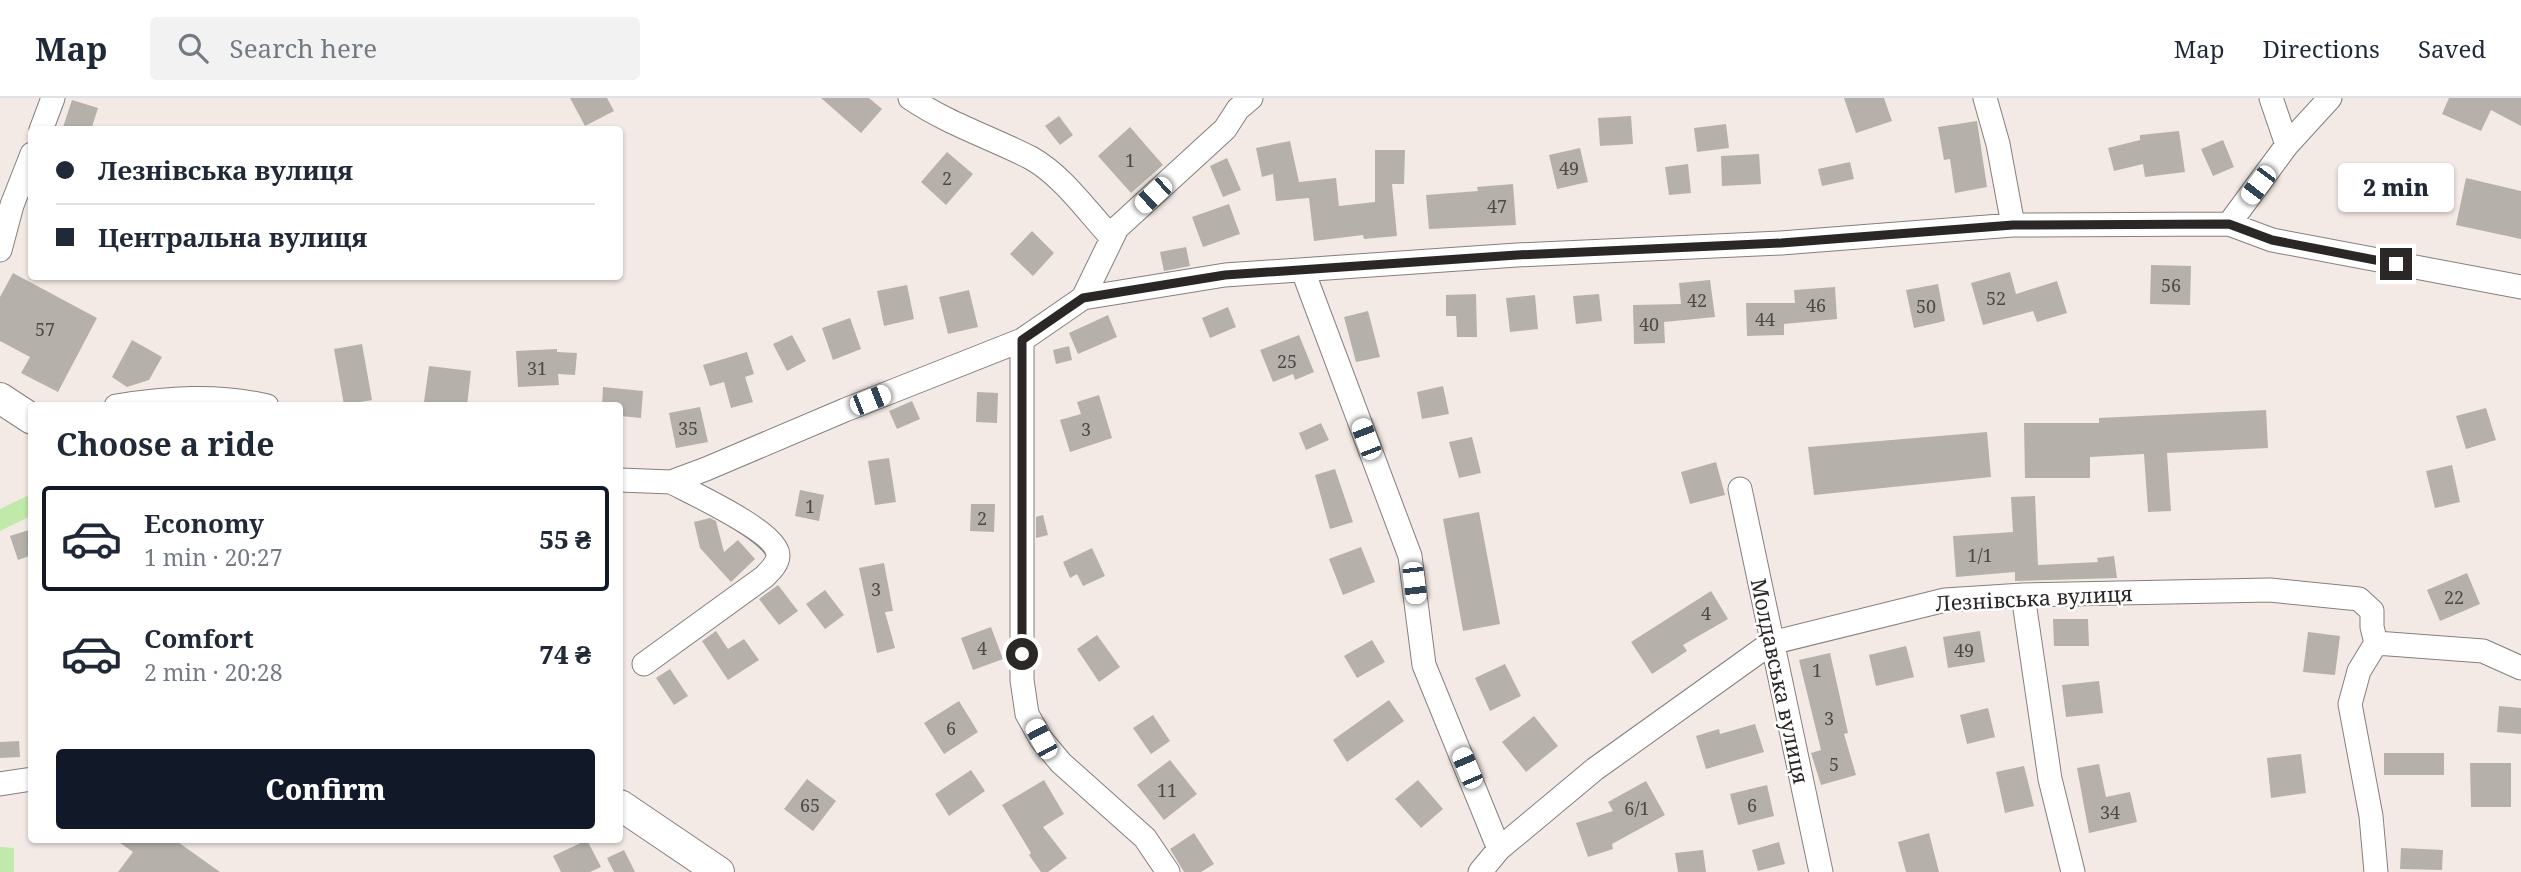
<!DOCTYPE html>
<meta charset="utf-8">
<style>
:root{--surface:#fff;--page:#f2f2f3;--text:#1f2937;--muted:#747a83;--line:#e0e1e3;--accent:#111827}
body{margin:0;font-family:"Noto Serif",serif;background:var(--page);color:var(--text);height:100vh;display:flex;flex-direction:column;font-size:26px;white-space:nowrap}
*{box-sizing:border-box;margin:0}
p{font-size:23px;color:var(--muted)}
.icon{flex:none;width:38px;height:38px;fill:none;stroke:currentColor;stroke-width:2;stroke-linecap:round;stroke-linejoin:round}
.map{position:relative;flex:1;overflow:hidden}
.drawer{position:absolute;left:28px;top:304px;width:595px;height:441px;display:flex;flex-direction:column;background:var(--surface);border-radius:7px;box-shadow:0 2px 5px #0004}
.drawer>*{flex:none}
.guide{position:absolute;left:28px;top:28px;width:595px;height:154px;border-radius:7px;box-shadow:0 2px 5px #0004;display:grid;align-content:center;height:154px;padding:0 28px;background:var(--surface)}
.end{position:absolute;width:32px;height:32px;margin:-16px;border:9px solid #2a2726;background:#fff;box-shadow:0 0 0 4px #fff}
.from{border-radius:50%}
.bubble{position:absolute;height:49px;border-radius:7px;background:var(--surface);box-shadow:0 2px 5px #0004;font-size:23px;font-weight:800;line-height:49px;text-align:center}
.car{position:absolute;width:21px;height:42px;margin:-21px -10px;border-radius:9px;box-shadow:0 0 5px 2px #0007;background:linear-gradient(#fff 24%,#345 0 40%,#fff 0 76%,#345 0 86%,#fff 0)}
.guide b{display:flex;align-items:center;gap:24px;height:66px;font-size:26px}
.guide b+b{border-top:2px solid var(--line)}
.guide i{width:18px;height:18px;background:var(--text)}
ul{padding:0;list-style:none}
li{display:flex;align-items:center;gap:21px;height:105px;margin:0 14px 10px;padding:0 14px;border:4px solid transparent;border-radius:7px}
li div{flex:1}
li b{display:block;font-size:26px}
li em{font-style:normal;font-weight:800}
li.current{border-color:var(--accent)}
li>.icon{width:63px;height:63px;stroke-width:1.5}
h2{padding:0 28px;font-size:32px;line-height:84px}
.cta{display:flex;gap:14px;margin-top:auto;padding:14px 28px}
.cta a{flex:1;height:80px;border-radius:7px;background:var(--accent);color:#fff;font-size:28px;font-weight:800;line-height:80px;text-align:center}
header{display:flex;align-items:center;gap:42px;box-sizing:border-box;height:98px;padding:0 35px;background:var(--surface);border-bottom:2px solid var(--line)}
header strong{font-size:33px}
nav{display:flex;gap:38px;margin-inline-start:auto;font-size:24px}
.search{width:490px;height:63px;background:var(--page);display:flex;align-items:center;gap:18px;box-sizing:border-box;padding:0 24px;border-radius:7px;color:var(--muted);font-size:26px}
.map>svg:first-child{display:block}
</style>
<header>
<strong>Map</strong>
<div class="search"><svg class="icon" aria-label="search" viewBox="0 0 24 24"><circle cx="10" cy="10" r="6"/><path d="M15 15l6 6"/></svg>Search here</div>
<nav><a>Map</a><a>Directions</a><a>Saved</a></nav>
</header>
<div class="map">
<svg width="2521" height="774" viewBox="0 0 2521 774">
<rect width="100%" height="100%" fill="#f3eae5"/>
<path fill="#c0e9aa" d="M31,396V418L0,433V411Z
M0,749L14,750V774H0Z"/>
<path fill="#b6b0aa" d="M570,0H607L614,13L585,28Z
M821,0H869L882,11L861,35Z
M1844,0H1884L1892,23L1856,35Z
M2449,0H2521V28L2491,12L2481,33L2442,16Z
M72,2L98,10L91,32L63,29Z
M1059,18L1073,37L1060,47L1045,28Z
M1631,18L1633,46L1600,48L1598,20Z
M1977,23L1987,89L1955,95L1950,61L1944,62L1938,29Z
M1726,26L1729,50L1697,54L1694,30Z
M1130,29L1163,67L1131,95L1098,58Z
M2179,33L2185,74L2145,79L2143,66L2114,73L2108,50L2140,42V37Z
M2223,42L2234,69L2213,78L2201,51Z
M1290,43L1299,84L1336,80L1339,108L1375,104V52H1405L1404,86H1392L1397,138L1364,141L1363,137L1314,143L1309,100L1276,103L1273,76L1262,79L1256,50Z
M1580,50L1588,84L1557,91L1549,57Z
M947,54L973,76L946,107L921,84Z
M1759,56L1761,86L1722,88L1721,58Z
M1227,60L1241,92L1223,99L1210,68Z
M1850,64L1854,81L1822,88L1818,71Z
M1688,66L1691,95L1669,97L1665,69Z
M2466,80L2521,93V141L2456,127Z
M1513,86L1516,127L1429,131L1426,97L1478,93L1477,89Z
M1229,106L1240,136L1203,149L1192,119Z
M1032,133L1054,155L1033,178L1010,156Z
M1186,149L1190,168L1164,173L1160,154Z
M2151,167L2191,168L2190,207L2150,206Z
M2010,174L2016,196L2057,183L2067,215L2037,224L2033,213L1983,227L1971,185Z
M13,175L97,220L58,294L21,275L30,259L0,243V199Z
M1710,182L1715,219L1664,224L1665,245L1634,246L1633,207L1681,206L1679,185Z
M1938,186L1945,223L1914,230L1906,192Z
M907,187L914,221L884,228L877,193Z
M1835,189L1837,221L1784,226V237L1747,238L1746,205H1795L1794,192Z
M969,192L978,229L948,236L939,199Z
M1476,196L1477,239H1457L1456,218H1446V197Z
M1599,196L1602,223L1576,226L1573,198Z
M1535,197L1538,231L1510,234L1506,200Z
M1228,209L1236,229L1210,240L1202,220Z
M1368,213L1380,259L1356,264L1344,219Z
M1108,217L1117,239L1078,256L1069,235Z
M850,220L861,251L833,262L822,230Z
M792,237L806,263L787,273L773,246Z
M1299,237L1314,274L1295,282L1293,276L1273,284L1260,252Z
M132,242L162,259L149,282L127,289L112,279Z
M362,246L372,302L344,307L334,251Z
M1069,248L1072,262L1056,266L1053,252Z
M557,251V254L577,255L575,277L558,276L559,287L518,289L516,253Z
M747,254L754,276L745,279L753,304L731,310L724,284L710,288L703,267Z
M429,268L471,273L467,308L424,304Z
M1443,288L1449,316L1422,321L1417,294Z
M603,289L643,293L641,320L620,318V308H602Z
M977,294L998,295L997,325L976,324Z
M1099,297L1112,340L1070,354L1060,322L1081,316L1077,304Z
M912,303L920,321L897,331L889,313Z
M700,309L708,344L676,350L669,315Z
M2486,310L2496,342L2466,351L2456,318Z
M2266,312L2268,350L2167,355L2171,413L2148,414L2144,356L2090,359V380H2025L2024,325H2099V320Z
M1321,325L1329,342L1306,352L1299,335Z
M1987,334L1991,379L1814,397L1808,349Z
M1472,339L1481,375L1459,380L1449,344Z
M889,360L896,404L875,407L868,363Z
M1716,364L1725,397L1690,406L1681,374Z
M2452,367L2460,404L2435,410L2426,373Z
M1335,371L1353,424L1330,431L1315,377Z
M800,392L824,397L819,423L795,418Z
M2035,398L2038,467L2098,464L2097,460L2114,458L2117,480L2015,483V474L1956,479L1953,438L2013,434L2011,399Z
M971,406H995L994,434L970,433Z
M1479,414L1500,526L1463,533L1443,421Z
M1043,417L1048,437L1036,440V419Z
M710,420L716,423L724,454L738,442L755,461L731,484L700,450L694,424Z
M32,431V457L18,462L10,438Z
M1361,449L1375,484L1343,497L1329,461Z
M1092,450L1105,478L1083,488L1077,476L1070,480L1063,464Z
M884,465L893,513L885,514L895,550L877,555L859,470Z
M2467,475L2480,506L2440,523L2427,492Z
M778,487L798,513L779,527L759,501Z
M825,492L844,517L825,531L806,506Z
M1711,493L1728,521L1683,547L1687,553L1652,576L1631,544Z
M2053,521H2088L2089,548H2054Z
M991,529L1003,561L973,572L961,540Z
M716,533L728,551L744,541L759,562L728,582L702,543Z
M1980,533L1985,564L1948,570L1943,539Z
M2308,534L2340,538L2335,577L2303,574Z
M1097,537L1120,569L1099,584L1077,551Z
M1372,542L1385,564L1357,580L1344,558Z
M1906,548L1914,579L1876,588L1869,557Z
M1830,555L1848,635L1844,636L1856,677L1821,687L1811,655L1821,652L1799,562Z
M1505,566L1521,598L1490,613L1475,580Z
M670,571L688,598L674,607L656,580Z
M2099,583L2103,615L2066,619L2062,587Z
M1389,602L1404,623L1347,664L1333,642Z
M959,603L978,634L944,656L924,625Z
M2499,608L2521,610V636L2497,634Z
M1988,610L1995,639L1967,646L1960,617Z
M1153,617L1170,643L1151,656L1133,630Z
M1534,618L1558,648L1526,674L1502,644Z
M1755,626L1764,654L1706,671L1696,638L1719,631L1720,636Z
M19,643L20,659L0,660V644Z
M2384,655H2444V677H2384Z
M2301,656L2306,695L2271,700L2267,660Z
M1170,662L1197,696L1164,722L1137,687Z
M2470,665H2511V709H2471Z
M2099,666L2106,699L2130,694L2137,724L2089,735L2077,670Z
M2024,668L2034,708L2005,715L1996,674Z
M971,672L985,693L949,718L935,696Z
M807,681L836,703L813,733L784,711Z
M1044,682L1064,716L1043,729L1067,760L1048,774H1041L1029,757L1031,755L1002,707Z
M1418,682L1443,711L1421,730L1395,701Z
M1646,683L1665,717L1612,746L1613,751L1588,759L1576,725L1613,713L1608,704Z
M1767,687L1774,718L1738,727L1730,696Z
M1194,735L1214,766L1201,774H1184L1170,751Z
M1929,735L1939,774H1906L1898,744Z
M116,742H175L220,774H118L133,754Z
M587,742L601,769L590,774H561L553,758Z
M1779,744L1785,766L1758,773L1752,752Z
M2401,750L2443,752L2442,772L2400,771Z
M624,752L635,774H614L607,760Z
M1703,752L1706,774H1678L1675,755Z"/>
<g fill="none" stroke-linecap="round" stroke-linejoin="round">
<defs>
<path id="minor" d="M910,0C948,26 990,39 1031,60C1063,78 1087,113 1112,140
M1985,0L1998,46L2013,127
M2271,0L2287,47
M41,32L53,0
M2229,126L2287,47L2330,0
M0,152L12,107L32,56
M1303,173L1410,458L1424,567L1499,751
M1083,200L1117,130L1225,31L1238,11L1251,0
M1022,242V582L1027,616L1041,641L1061,665L1145,740L1168,774
M116,308C167,300 216,296 267,308
M620,382L671,384L706,371L845,312L1022,242L1083,200L1225,177L1517,157L1781,145L2013,127L2229,126L2272,142L2521,189
M1740,391L1821,774
M2023,497L2050,681L2073,774
M644,566L764,479C770,473 778,466 778,457C777,434 692,395 671,384
M0,686L32,681
M1480,774L1499,751L1595,671L1771,545L1945,502L2023,497L2270,492L2359,501L2372,513V529L2376,545L2483,553L2521,570
M2376,774L2371,718L2350,606L2359,573L2376,545"/>
<path id="major" d="M0,300L32,321
M620,707L719,774"/>
</defs>
<use href="#minor" stroke="#867f7a" stroke-width="25"/>
<use href="#major" stroke="#867f7a" stroke-width="32"/>
<use href="#minor" stroke="#fff" stroke-width="23"/>
<use href="#major" stroke="#fff" stroke-width="30"/>
</g>
<g fill="none" stroke-linecap="round" stroke-linejoin="round">
<path stroke="#2a2726" stroke-width="9" d="M1022,556V242L1083,200L1225,177L1517,157L1781,145L2013,127L2229,126L2272,142L2396,166"/>
</g>
<g text-anchor="middle" dominant-baseline="central" stroke-width="5" stroke-linejoin="round" paint-order="stroke">
<g font-size="18" fill="#4d4947">
<text x="1130" y="62">1</text>
<text x="1569" y="70">49</text>
<text x="947" y="80">2</text>
<text x="1497" y="108">47</text>
<text x="2171" y="187">56</text>
<text x="1996" y="200">52</text>
<text x="1697" y="202">42</text>
<text x="1816" y="207">46</text>
<text x="1926" y="208">50</text>
<text x="1765" y="221">44</text>
<text x="1649" y="226">40</text>
<text x="45" y="231">57</text>
<text x="1287" y="263">25</text>
<text x="537" y="270">31</text>
<text x="688" y="330">35</text>
<text x="1086" y="331">3</text>
<text x="810" y="408">1</text>
<text x="982" y="420">2</text>
<text x="1980" y="457">1/1</text>
<text x="876" y="491">3</text>
<text x="2454" y="499">22</text>
<text x="1706" y="515">4</text>
<text x="982" y="550">4</text>
<text x="1964" y="552">49</text>
<text x="1817" y="572">1</text>
<text x="1829" y="620">3</text>
<text x="951" y="630">6</text>
<text x="1834" y="666">5</text>
<text x="1167" y="692">11</text>
<text x="810" y="707">65</text>
<text x="1752" y="707">6</text>
<text x="1637" y="710">6/1</text>
<text x="2110" y="714">34</text>
</g>
<g font-size="21" fill="#2a2726" stroke="#fff">
<text transform="translate(2034 500) rotate(-3)">Лезнівська вулиця</text>
<text transform="translate(1780 583) rotate(78)">Молдавська вулиця</text>
</g>
</g>
</svg>
<i class="end from" style="left:1022px;top:556px"></i>
<i class="end" style="left:2396px;top:166px"></i>
<div class="bubble" style="left:2338px;top:65px;width:116px">2 min</div>
<i class="car" style="left:2258px;top:87px;rotate:217deg"></i>
<i class="car" style="left:1153px;top:97px;rotate:227deg"></i>
<i class="car" style="left:870px;top:302px;rotate:68deg"></i>
<i class="car" style="left:1366px;top:341px;rotate:339deg"></i>
<i class="car" style="left:1414px;top:485px;rotate:173deg"></i>
<i class="car" style="left:1041px;top:641px;rotate:332deg"></i>
<i class="car" style="left:1467px;top:670px;rotate:337deg"></i>
<div class="guide">
<b><i class="from"></i>Лезнівська вулиця</b>
<b><i></i>Центральна вулиця</b>
</div>
<section class="drawer">
<h2>Choose a ride</h2>
<ul>
<li class="current"><svg class="icon" aria-label="car" viewBox="0 0 24 24"><path d="M5 17H2v-5l4-1 3-4h7l3 4 3 1v5h-3M9 17h6M6 11h13"/><circle cx="7" cy="17" r="2"/><circle cx="17" cy="17" r="2"/></svg><div><b>Economy</b><p>1 min · 20:27</p></div><em>55 ₴</em></li>
<li><svg class="icon" aria-label="car" viewBox="0 0 24 24"><path d="M5 17H2v-5l4-1 3-4h7l3 4 3 1v5h-3M9 17h6M6 11h13"/><circle cx="7" cy="17" r="2"/><circle cx="17" cy="17" r="2"/></svg><div><b>Comfort</b><p>2 min · 20:28</p></div><em>74 ₴</em></li>
</ul>
<div class="cta"><a>Confirm</a></div>
</section>
</div>
